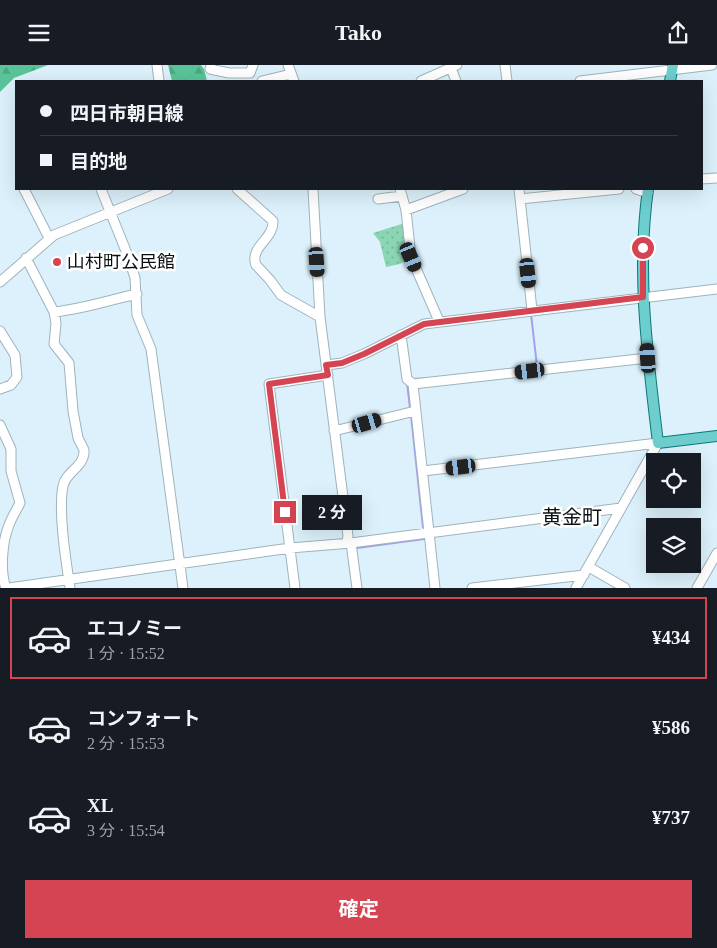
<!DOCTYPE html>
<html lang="ja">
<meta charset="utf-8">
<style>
:root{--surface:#171b24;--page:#242831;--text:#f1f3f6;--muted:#9ea1a6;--line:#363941;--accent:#d44452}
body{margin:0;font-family:"Times New Roman","Noto Sans JP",serif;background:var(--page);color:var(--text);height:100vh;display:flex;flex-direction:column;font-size:19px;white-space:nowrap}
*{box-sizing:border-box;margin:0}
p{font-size:16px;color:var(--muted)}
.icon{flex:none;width:28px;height:28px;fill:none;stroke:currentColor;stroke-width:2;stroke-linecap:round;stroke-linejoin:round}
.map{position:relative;height:523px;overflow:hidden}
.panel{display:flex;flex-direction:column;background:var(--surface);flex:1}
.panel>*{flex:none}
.guide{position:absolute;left:15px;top:15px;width:688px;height:110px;border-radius:0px;box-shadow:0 5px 20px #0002;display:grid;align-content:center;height:110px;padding:0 25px;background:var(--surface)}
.fabs{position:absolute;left:646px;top:388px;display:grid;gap:10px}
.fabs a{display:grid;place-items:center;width:55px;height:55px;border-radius:0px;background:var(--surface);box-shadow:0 5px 20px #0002;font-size:25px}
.end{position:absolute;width:22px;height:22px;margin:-11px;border:6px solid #d44452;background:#fff;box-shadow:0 0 0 2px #fff}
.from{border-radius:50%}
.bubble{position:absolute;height:35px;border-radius:0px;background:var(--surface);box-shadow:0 5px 20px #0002;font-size:16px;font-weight:700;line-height:35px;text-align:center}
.car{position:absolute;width:15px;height:30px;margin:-15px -8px;border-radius:6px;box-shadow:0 0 4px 1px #0007;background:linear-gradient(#222 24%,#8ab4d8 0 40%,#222 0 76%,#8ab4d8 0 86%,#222 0)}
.guide b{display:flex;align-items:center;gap:18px;height:48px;font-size:19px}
.guide b+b{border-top:1px solid var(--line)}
.guide i{width:12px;height:12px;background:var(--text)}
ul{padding:9px 0 0;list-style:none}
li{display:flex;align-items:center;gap:15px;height:82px;margin:0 10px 8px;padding:0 15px;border:2px solid transparent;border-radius:0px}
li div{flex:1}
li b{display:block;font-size:19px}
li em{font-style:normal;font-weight:700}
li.selected{border-color:var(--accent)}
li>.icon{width:45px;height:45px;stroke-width:1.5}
.cta{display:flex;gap:10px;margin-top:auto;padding:10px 25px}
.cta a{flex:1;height:58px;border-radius:0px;background:var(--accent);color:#fff;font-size:20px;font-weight:700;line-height:58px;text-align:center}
header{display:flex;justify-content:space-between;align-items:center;height:65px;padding:0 25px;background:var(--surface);font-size:22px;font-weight:700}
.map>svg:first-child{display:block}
</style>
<header><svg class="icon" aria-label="menu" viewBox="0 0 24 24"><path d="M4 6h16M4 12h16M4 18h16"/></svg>Tako<svg class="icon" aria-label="share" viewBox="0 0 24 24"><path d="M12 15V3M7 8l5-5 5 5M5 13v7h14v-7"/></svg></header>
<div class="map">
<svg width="717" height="523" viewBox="0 0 717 523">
<defs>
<pattern id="forest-firs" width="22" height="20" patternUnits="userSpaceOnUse" patternTransform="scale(1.25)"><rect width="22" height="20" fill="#5ac499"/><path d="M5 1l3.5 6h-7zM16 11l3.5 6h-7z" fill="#4da783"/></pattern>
<pattern id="park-dots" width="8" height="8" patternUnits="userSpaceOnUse" patternTransform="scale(1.25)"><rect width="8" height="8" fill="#8ad5b3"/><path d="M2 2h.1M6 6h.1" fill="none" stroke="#76b699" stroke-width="1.8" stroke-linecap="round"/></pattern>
</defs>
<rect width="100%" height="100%" fill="#dcf1fb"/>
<path fill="url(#forest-firs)" d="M0,0H48L14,13L0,27Z
M168,0H201L204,4L207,16H172Z"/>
<path fill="url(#park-dots)" d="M405,158L408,194L400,199L386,202L380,177L373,168Z"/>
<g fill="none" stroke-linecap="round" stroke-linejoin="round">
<path stroke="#a59ef1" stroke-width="2" d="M531,249L537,301
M413,314L431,313
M407,318L410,343
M411,350L423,462
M357,483L424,474
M349,496L353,523"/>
<defs>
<path id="minor" d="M157,0L159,16
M211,0L210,4L229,8H250L253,0
M288,0L294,16
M505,0L507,16
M451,3L456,16
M262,16L291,9
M421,16L457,0
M580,16L712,0
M701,114L717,113
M24,124L49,173
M101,124L128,191L135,213L137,250L151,284L183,523
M237,124L273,156C274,174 249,182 256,200L270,215L281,230L320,252
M313,124L320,252L348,471L347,477
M400,124L406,145L411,192L439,256
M519,124L532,245
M636,124L648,128
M378,134L402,131
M520,134L619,124
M406,145L463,124
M26,193L54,247C83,244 109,235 137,229
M0,217L54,170L168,124
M54,247L56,258L54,279L69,298L73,346L78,373L84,385C85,402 66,406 63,421C58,447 66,496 70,523
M0,266L15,290L17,312L11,320L0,324
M401,270L407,314L413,319
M326,300L342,298L364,289L424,259L717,224
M0,360L11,384V406L20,438C16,446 12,452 9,460C2,477 0,507 6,523
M334,366L415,346
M423,406L658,378
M351,478L357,523
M589,502L625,523
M9,523L290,483L351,478L621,443
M295,523L269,319L328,310
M435,523L413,319L648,293
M472,523L584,510
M576,523L658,378
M697,523L717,488"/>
<path id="major" d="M670,16L673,0
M648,124C636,209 648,293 658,378L717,371"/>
</defs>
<use href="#minor" stroke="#9fb3bc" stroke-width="11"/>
<use href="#major" stroke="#0c7778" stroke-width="12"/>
<use href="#minor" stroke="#fff" stroke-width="9"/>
<use href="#major" stroke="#6ecece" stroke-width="10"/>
</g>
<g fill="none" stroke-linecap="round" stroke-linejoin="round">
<path stroke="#d44452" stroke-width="6" d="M285,447L269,319L328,310L326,300L342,298L364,289L424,259L643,232V183"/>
</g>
<circle fill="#d44452" stroke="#fff" stroke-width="2" cx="57" cy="197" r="5"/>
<g text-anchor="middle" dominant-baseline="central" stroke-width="5" stroke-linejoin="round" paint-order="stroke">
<g font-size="18" fill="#081013" stroke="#fff" text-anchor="start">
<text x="67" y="197">山村町公民館</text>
</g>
<g font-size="20" fill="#081013" stroke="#fff">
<text x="572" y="452">黄金町</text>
</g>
</g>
</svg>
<div class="fabs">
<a><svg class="icon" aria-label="locate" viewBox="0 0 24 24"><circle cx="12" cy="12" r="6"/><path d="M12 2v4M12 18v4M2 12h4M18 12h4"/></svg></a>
<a><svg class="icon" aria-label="layers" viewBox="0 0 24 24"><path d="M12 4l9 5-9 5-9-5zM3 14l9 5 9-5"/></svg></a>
</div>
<i class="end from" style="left:643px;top:183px"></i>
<i class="end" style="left:285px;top:447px"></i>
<div class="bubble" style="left:302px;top:430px;width:60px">2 分</div>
<i class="car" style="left:411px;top:192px;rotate:157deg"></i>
<i class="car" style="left:317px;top:197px;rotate:176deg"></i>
<i class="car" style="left:528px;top:208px;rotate:174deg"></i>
<i class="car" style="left:648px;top:293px;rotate:356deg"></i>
<i class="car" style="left:530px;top:306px;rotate:263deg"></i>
<i class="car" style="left:367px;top:358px;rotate:74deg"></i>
<i class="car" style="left:461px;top:402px;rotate:263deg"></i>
<div class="guide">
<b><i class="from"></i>四日市朝日線</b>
<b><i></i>目的地</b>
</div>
</div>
<section class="panel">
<ul>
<li class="selected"><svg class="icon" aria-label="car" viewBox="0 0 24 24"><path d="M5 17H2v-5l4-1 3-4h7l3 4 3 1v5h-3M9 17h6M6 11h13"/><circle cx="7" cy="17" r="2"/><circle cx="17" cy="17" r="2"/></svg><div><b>エコノミー</b><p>1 分 · 15:52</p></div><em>¥434</em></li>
<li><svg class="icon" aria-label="car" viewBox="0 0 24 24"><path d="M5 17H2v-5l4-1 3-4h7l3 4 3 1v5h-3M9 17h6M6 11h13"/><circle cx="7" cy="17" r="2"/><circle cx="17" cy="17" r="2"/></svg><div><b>コンフォート</b><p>2 分 · 15:53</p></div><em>¥586</em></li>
<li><svg class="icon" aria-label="car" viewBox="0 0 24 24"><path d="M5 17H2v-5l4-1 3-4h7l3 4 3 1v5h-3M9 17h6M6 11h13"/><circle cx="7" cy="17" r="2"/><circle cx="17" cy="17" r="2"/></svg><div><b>XL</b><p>3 分 · 15:54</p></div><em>¥737</em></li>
</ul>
<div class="cta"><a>確定</a></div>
</section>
